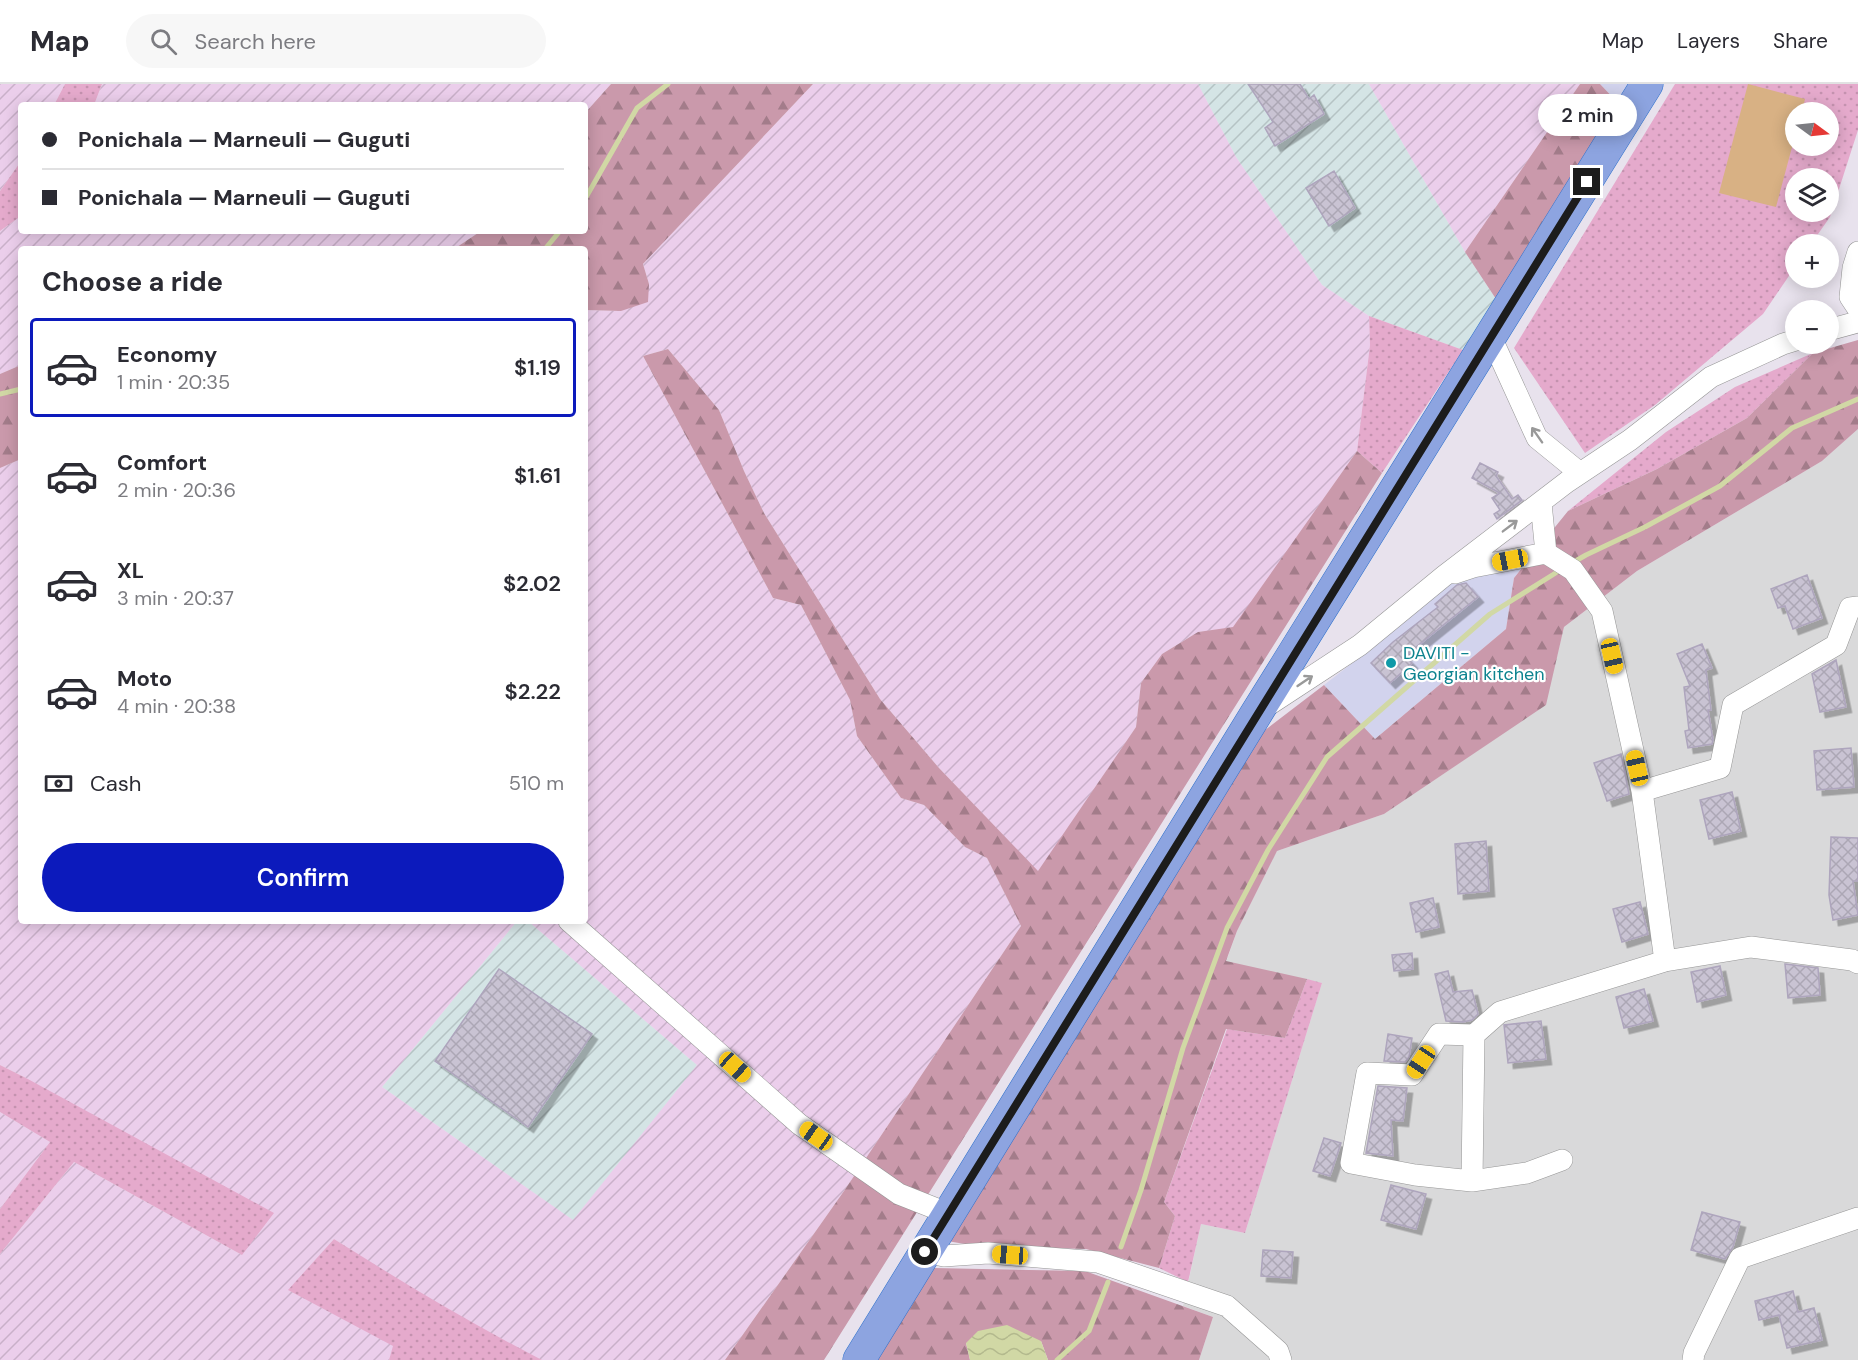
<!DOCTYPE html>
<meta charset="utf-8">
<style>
:root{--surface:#fff;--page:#f7f7f7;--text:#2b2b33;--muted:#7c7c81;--line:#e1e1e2;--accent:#0c1abc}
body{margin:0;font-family:"DM Sans",sans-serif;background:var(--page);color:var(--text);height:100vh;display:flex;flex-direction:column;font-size:22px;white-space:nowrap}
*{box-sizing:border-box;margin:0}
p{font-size:20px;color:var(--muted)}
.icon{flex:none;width:33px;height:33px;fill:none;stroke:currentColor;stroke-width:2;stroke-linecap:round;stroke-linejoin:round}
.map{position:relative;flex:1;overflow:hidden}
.sheet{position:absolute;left:18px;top:162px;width:570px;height:678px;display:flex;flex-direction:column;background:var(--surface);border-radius:6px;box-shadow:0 3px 15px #0003}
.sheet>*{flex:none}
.top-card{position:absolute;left:18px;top:18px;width:570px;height:132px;border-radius:6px;box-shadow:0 3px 15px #0003;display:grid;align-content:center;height:132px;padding:0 24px;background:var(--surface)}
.needle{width:39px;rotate:105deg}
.fabs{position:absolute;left:1785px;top:18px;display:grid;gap:12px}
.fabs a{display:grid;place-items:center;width:54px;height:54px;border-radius:50%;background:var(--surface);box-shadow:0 3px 15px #0003;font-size:30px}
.end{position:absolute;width:27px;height:27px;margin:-14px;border:8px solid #1c1c1c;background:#fff;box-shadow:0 0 0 3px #fff}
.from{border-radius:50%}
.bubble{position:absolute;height:42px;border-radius:21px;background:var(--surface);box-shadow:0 3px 15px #0003;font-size:20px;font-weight:600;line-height:42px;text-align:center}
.car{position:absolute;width:18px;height:36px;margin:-18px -9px;border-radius:8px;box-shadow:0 0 4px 2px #0007;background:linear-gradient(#f5c518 24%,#345 0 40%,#f5c518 0 76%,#345 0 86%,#f5c518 0)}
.top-card b{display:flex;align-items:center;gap:21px;height:57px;font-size:22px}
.top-card b+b{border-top:2px solid var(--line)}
.top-card i{width:15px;height:15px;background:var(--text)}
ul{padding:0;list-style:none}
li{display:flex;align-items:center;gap:18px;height:99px;margin:0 12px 9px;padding:0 12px;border:3px solid transparent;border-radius:6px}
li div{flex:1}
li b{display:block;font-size:22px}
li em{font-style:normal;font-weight:600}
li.current{border-color:var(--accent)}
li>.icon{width:54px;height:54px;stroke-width:1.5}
h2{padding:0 24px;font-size:27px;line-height:72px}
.pay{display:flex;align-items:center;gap:15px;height:66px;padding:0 24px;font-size:22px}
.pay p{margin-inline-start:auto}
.cta{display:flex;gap:12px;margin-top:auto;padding:12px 24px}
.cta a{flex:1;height:69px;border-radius:36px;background:var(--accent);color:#fff;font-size:24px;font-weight:600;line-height:69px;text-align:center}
header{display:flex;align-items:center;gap:36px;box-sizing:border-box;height:84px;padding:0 30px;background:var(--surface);border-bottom:2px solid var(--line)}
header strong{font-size:28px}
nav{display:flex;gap:33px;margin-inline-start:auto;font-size:21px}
.search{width:420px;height:54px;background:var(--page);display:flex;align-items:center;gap:15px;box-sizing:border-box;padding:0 21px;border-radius:33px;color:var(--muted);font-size:22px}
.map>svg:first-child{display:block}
</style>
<header>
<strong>Map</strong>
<div class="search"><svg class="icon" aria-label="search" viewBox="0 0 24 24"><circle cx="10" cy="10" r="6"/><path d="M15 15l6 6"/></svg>Search here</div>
<nav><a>Map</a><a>Layers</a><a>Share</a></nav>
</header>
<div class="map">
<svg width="1858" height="1276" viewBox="0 0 1858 1276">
<defs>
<pattern id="industrial-furrows" width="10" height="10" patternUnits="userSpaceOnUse" patternTransform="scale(1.5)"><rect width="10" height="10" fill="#d4e4e5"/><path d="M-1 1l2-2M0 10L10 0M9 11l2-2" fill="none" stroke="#b5c3c4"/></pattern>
<pattern id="farmland-furrows" width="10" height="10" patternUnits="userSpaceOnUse" patternTransform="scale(1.5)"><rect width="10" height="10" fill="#ebceeb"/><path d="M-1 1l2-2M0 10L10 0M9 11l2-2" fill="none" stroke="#c9b0c9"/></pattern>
<pattern id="grass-dots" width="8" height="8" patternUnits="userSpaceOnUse" patternTransform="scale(1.5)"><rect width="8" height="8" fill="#e5aacc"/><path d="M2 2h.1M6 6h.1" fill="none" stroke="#c492af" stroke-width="1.8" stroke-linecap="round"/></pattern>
<pattern id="forest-firs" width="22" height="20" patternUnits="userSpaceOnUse" patternTransform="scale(1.5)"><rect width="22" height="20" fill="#ca99ab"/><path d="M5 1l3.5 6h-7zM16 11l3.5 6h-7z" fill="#a37c8a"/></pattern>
<pattern id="water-waves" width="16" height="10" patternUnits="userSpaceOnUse" patternTransform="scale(1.5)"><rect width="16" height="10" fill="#d1d8a5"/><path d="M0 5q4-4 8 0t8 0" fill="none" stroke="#b3b98d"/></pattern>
<pattern id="building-cross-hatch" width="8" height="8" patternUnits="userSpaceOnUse" patternTransform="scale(1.5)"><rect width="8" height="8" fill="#c9c3d3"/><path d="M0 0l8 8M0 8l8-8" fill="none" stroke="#aca7b5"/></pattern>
<filter id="shadow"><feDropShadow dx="5.5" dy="5.5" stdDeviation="0" flood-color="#0004"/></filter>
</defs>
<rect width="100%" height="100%" fill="#e8e2ed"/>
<path fill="#d9d9da" d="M1858,345V1276H1199L1213,1233L1183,1222L1201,1140L1245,1149L1322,899L1226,878L1237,847L1277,767L1384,730L1545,621L1564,543L1637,487L1822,377Z"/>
<path fill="#d2d3ed" d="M1600,0H1634L1621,22Z
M1523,483L1514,494L1506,545L1375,655L1324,601L1378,559L1450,496Z"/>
<path fill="url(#industrial-furrows)" d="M1198,0H1369L1465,168L1498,218L1463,266L1369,232L1322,201L1236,73Z
M517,837H528L697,981L574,1137L382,1003Z"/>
<path fill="url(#farmland-furrows)" d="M0,0H65L54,21H21V77L0,107Z
M102,0H611L585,29V21H94Z
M813,0H1198L1236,73L1322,201L1369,232L1370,261L1357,367L1233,544L1198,548L1162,570L1141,599L1136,643L1038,788L939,684L880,615L764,429L744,387L719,326L668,265L643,272L773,514L801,521L850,616L857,652L901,714L924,721L965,763L987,774L1021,842L844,1107L725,1276H542L496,1253L413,1206L334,1155L289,1206L394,1262L389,1276H0V1170L74,1078L242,1171L26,994L0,981V384L21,375V837H517L382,1003L573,1136L697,981L528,837H585V226L621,227L649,200L643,180Z
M1369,0H1580L1465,168Z
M21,132V147H481L454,165H21V281L0,290V147Z
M0,1028L50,1058L0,1125Z"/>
<path fill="url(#grass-dots)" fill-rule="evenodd" d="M65,0H102L94,21H54Z
M1675,0H1858V46L1830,133L1811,160H1796L1795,183L1763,230L1655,321L1585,369L1514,264ZM1796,28H1828V62H1796ZM1796,94H1828V128H1796Z
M21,77V132L0,147V107Z
M1369,232L1463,266L1382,389L1357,367L1370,261Z
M1813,269L1747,334L1657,385L1568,427L1666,348L1735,303Z
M1307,895L1322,899L1245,1149L1201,1140L1188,1198L1159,1184L1175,1132L1164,1118L1227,945L1285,954Z
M0,981L26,994L274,1129L242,1171L74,1078L0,1170V1125L50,1058L0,1028Z
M334,1155C402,1198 470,1239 542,1276H389L393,1262L288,1206Z"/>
<path fill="url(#forest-firs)" d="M611,0H813L643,180L649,200L648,218L621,227L585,226V165H454L481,147H585V29Z
M1580,0H1600L1621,22L1498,218L1465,168Z
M1858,256V345L1822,377L1637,487L1564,543L1546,621L1384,730L1277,767L1237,847L1226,877L1307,895L1285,954L1226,945L1164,1118L1175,1132L1159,1184L1086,1165L977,1162L947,1157L1260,650L1324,601L1375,655L1506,545L1514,494L1568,427L1657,385L1747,334L1813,269Z
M668,265L719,326L744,387L764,429L880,615L939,684L1038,787L1136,643L1141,599L1162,570L1198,548L1233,543L1357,367L1382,389L824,1276H725L844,1107L1021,842L987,774L965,763L924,721L901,714L857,652L850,616L801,521L773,514L643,272Z
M21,281V375L0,384V290Z
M934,1184L1085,1187L1213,1233L1199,1276H1048L1041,1257L966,1259L970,1276H877Z"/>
<path fill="#d8b184" d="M1748,0L1805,15L1802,28H1796L1795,52L1776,123L1719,109Z"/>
<path fill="url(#water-waves)" d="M1007,1241L1041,1257L1048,1276H970L966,1259L978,1247Z"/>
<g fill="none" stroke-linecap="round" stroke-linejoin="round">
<path stroke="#d1d8a5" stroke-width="5" d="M585,115L637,24L668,0
M545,165L560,147
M0,310L21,305
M1572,479L1586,471L1645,443L1720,402L1792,344L1858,315
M1121,1163L1141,1106L1183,964L1227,844L1268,766L1327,673L1490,530L1562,485
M1057,1276L1089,1247L1108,1198"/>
</g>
<path fill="url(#building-cross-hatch)" stroke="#aea5bd" stroke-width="1.5" filter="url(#shadow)" d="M1248,0H1300L1309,15L1314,11L1324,30L1275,62L1265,44L1273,38Z
M1334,87L1355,124L1329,142L1306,104Z
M1480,379L1498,388L1496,392L1512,415L1518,411L1522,416L1497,435L1494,430L1500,426L1492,414L1500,409L1472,394Z
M1807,491L1822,534L1793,545L1785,522L1778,524L1771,505Z
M1466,499L1478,513L1405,572L1412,579L1390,599L1371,579L1393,558L1438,523L1435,520L1457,501Z
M1702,560L1712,584L1706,586L1711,626H1708L1713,656L1712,660L1688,664L1685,647L1689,646L1684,603L1690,602L1677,570Z
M1836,576L1846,623L1820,628L1812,590Z
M1851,664L1854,703L1817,706L1814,667Z
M1621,670L1629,710L1607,717L1594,679Z
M1732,708L1741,747L1709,755L1700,716Z
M1831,753L1858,754V797H1853L1858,831L1833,836L1829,811Z
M1486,757L1489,807L1458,810L1455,760Z
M1433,814L1439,843L1416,848L1410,819Z
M1640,818L1648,850L1622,858L1613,825Z
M1412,869L1413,885L1394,887L1392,871Z
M1785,880L1818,884L1820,911L1788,914Z
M1720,882L1726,911L1697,918L1691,888Z
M499,885L592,950L528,1043L435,977Z
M1448,887L1453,908L1472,906L1478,930L1472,936L1463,938L1446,937L1435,890Z
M1644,905L1653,937L1624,944L1616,913Z
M1541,937L1546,975L1508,979L1504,941Z
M1388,950L1412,954L1409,973L1405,978L1384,977Z
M1378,1002L1407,1004L1403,1037L1391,1036L1393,1072L1366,1069Z
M1324,1054L1341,1059L1330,1092L1313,1087Z
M1391,1101L1426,1110L1416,1145L1381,1136Z
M1702,1128L1740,1138L1733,1163L1725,1175L1691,1166Z
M1263,1166L1293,1168L1291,1194L1261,1192Z
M1793,1207L1798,1228L1814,1224L1822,1256L1787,1264L1779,1231L1759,1236L1755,1217Z"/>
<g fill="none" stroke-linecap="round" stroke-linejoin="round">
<defs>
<path id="minor" d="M1858,168L1853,184L1850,213L1858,225
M1828,246L1858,238
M1491,253L1537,354L1580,389
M1541,419L1546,469
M1455,489L1473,483L1546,469L1573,486L1602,527L1642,707L1665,877
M1264,624L1360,561L1444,492L1567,398L1630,356L1711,293L1783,260L1796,256
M1642,707L1720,684L1733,621L1836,561L1850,524L1858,523
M569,837L799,1040L899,1110L947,1129
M1562,1076L1527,1089L1472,1097L1415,1091L1351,1079L1367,989L1412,991L1439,950L1474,951L1500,928L1665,877L1751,863L1852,876L1858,879
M1472,1097L1474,951
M925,1168L944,1172L988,1169L1098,1178L1227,1222L1278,1267L1281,1276
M1693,1276L1694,1269L1740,1174L1858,1134"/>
<path id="highway" d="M859,1276L1256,630L1647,0"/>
</defs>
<use href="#minor" stroke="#969696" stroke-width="22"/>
<use href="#highway" stroke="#2e71cc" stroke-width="33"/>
<use href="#minor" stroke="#fff" stroke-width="21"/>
<use href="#highway" stroke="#8da4e0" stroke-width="32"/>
</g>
<defs><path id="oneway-shaft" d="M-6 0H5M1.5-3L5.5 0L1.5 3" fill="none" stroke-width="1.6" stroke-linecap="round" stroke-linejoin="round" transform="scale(1.5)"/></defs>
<g stroke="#999">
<use href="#oneway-shaft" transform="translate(1537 351) rotate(-125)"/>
<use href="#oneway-shaft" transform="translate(1510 442) rotate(-37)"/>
<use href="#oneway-shaft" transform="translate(1305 597) rotate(-34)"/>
</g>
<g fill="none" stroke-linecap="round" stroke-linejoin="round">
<path stroke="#1c1c1c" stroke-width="8" d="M925,1168L1587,98"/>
</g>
<circle fill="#0f9aa8" stroke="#fff" stroke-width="2" cx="1391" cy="579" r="6"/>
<g text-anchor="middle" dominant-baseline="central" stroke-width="4.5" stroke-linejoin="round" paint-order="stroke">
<g font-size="18" fill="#0d838f" stroke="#fff" text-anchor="start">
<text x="1403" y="569">DAVITI -<tspan x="1403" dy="21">Georgian kitchen</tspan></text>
</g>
</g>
</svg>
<div class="fabs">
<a><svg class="needle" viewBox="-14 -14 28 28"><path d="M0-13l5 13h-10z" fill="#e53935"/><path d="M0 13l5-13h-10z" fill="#7c7c81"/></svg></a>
<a><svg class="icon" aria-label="layers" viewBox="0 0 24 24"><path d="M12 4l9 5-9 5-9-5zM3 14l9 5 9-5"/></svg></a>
<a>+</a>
<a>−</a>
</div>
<i class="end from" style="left:925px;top:1168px"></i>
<i class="end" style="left:1587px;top:98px"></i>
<div class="bubble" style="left:1538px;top:10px;width:99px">2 min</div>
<i class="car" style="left:1510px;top:476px;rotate:259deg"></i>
<i class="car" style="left:1612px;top:572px;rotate:167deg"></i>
<i class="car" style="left:1637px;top:684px;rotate:347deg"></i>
<i class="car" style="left:1421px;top:978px;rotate:214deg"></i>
<i class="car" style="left:735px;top:983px;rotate:132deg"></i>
<i class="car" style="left:816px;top:1052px;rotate:305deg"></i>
<i class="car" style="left:1010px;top:1171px;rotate:274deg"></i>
<div class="top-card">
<b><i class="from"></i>Ponichala — Marneuli — Guguti</b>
<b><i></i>Ponichala — Marneuli — Guguti</b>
</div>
<section class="sheet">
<h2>Choose a ride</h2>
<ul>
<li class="current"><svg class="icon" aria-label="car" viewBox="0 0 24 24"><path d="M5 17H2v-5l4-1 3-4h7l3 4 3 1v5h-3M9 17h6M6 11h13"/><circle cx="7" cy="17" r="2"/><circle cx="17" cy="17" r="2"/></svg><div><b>Economy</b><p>1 min · 20:35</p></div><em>$1.19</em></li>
<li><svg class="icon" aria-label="car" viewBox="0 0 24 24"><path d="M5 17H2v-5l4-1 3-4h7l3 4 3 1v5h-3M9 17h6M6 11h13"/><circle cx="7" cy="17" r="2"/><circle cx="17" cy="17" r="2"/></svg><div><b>Comfort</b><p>2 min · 20:36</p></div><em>$1.61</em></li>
<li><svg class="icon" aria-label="car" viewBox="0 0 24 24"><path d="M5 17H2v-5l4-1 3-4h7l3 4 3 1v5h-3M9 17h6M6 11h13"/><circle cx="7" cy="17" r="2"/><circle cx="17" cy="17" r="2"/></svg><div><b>XL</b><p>3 min · 20:37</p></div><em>$2.02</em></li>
<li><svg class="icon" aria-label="car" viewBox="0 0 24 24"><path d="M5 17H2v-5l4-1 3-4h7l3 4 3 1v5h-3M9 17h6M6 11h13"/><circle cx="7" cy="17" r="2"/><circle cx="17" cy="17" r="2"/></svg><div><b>Moto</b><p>4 min · 20:38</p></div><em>$2.22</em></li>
</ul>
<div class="pay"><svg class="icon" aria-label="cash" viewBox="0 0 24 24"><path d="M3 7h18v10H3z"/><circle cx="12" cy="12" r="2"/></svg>Cash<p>510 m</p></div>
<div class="cta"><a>Confirm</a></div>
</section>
</div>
